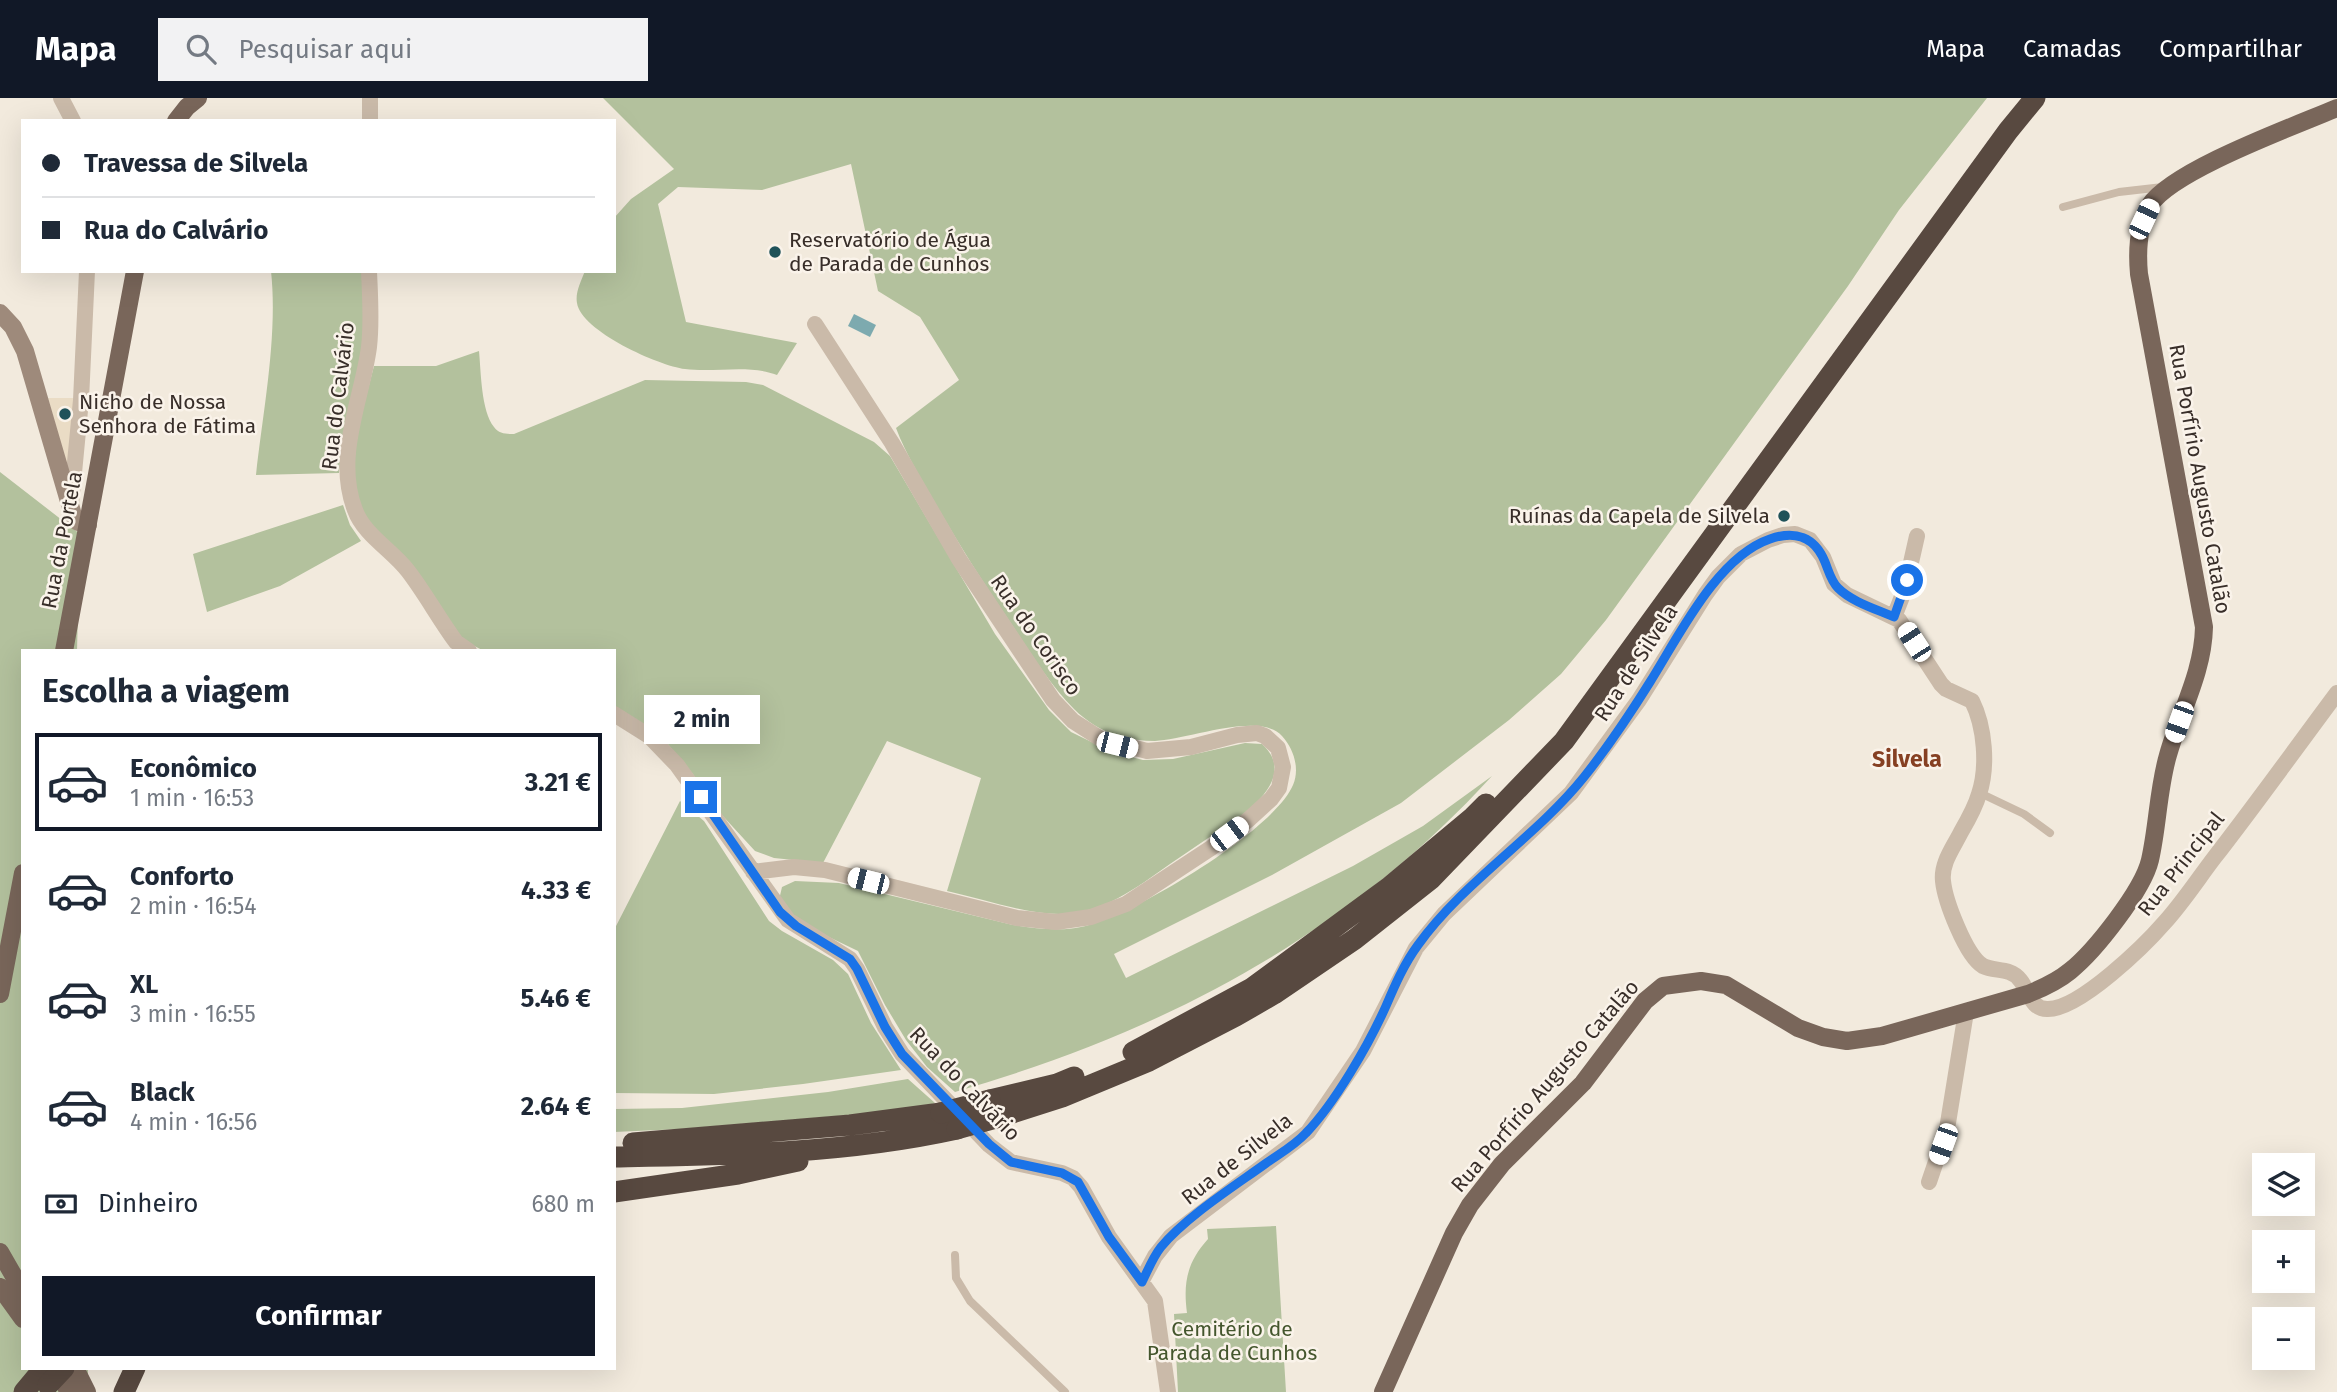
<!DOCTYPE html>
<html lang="pt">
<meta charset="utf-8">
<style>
:root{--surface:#fff;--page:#f2f2f3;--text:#1f2937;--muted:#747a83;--line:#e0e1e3;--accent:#111827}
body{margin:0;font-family:"Fira Sans",sans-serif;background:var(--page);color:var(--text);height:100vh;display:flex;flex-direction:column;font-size:26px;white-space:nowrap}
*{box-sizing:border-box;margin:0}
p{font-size:23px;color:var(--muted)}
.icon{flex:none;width:38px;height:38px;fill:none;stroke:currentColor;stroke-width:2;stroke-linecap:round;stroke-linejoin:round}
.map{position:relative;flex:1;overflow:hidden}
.side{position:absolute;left:21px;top:551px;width:595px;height:721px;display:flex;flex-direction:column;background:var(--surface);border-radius:0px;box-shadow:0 7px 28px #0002}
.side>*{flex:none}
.top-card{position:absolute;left:21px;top:21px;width:595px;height:154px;border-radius:0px;box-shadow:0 7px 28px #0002;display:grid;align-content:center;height:154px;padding:0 21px;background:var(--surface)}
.buttons{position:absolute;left:2252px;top:1055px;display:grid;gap:14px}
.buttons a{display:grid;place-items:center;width:63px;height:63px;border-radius:0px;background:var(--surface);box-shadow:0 7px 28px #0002;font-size:35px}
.end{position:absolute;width:32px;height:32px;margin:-16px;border:9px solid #1a73e8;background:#fff;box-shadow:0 0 0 4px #fff}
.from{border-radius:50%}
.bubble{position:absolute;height:49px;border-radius:0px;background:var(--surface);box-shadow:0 7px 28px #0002;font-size:23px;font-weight:700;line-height:49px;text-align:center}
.car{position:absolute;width:21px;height:42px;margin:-21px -10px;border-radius:9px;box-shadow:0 0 5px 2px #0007;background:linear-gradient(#fff 24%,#345 0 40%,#fff 0 76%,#345 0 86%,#fff 0)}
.top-card b{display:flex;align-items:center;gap:24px;height:66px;font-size:26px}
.top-card b+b{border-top:2px solid var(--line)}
.top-card i{width:18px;height:18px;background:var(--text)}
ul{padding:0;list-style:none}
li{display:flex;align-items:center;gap:21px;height:98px;margin:0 14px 10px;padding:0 7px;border:4px solid transparent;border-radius:0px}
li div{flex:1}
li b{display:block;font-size:26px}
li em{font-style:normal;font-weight:700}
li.selected{border-color:var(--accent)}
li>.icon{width:63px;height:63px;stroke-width:1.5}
h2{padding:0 21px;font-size:32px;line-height:84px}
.pay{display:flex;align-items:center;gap:18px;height:77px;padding:0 21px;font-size:26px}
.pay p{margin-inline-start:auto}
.primary-button{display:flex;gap:14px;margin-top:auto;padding:14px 21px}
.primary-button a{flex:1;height:80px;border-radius:0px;background:var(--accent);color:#fff;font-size:28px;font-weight:700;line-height:80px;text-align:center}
header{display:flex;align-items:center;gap:42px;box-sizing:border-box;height:98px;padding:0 35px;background:var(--accent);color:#fff}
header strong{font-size:33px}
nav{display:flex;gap:38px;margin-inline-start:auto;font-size:24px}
.search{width:490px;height:63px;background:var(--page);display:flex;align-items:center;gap:18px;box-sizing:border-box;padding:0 24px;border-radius:0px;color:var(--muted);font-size:26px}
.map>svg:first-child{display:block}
</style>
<header>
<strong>Mapa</strong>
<div class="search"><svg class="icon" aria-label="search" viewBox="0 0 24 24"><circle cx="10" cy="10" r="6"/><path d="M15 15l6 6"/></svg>Pesquisar aqui</div>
<nav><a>Mapa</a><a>Camadas</a><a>Compartilhar</a></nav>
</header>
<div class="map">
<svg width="2337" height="1294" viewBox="0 0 2337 1294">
<rect width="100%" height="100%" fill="#f2eadd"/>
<path fill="#b3c19d" d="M603,0H1987L1899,112L1848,188L1606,522L1561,576L1509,622L1401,705L1272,777L1114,856L1126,880L1353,768L1423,728L1492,678C1345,839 1163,934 955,994L927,969L906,942L885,907L858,853L808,829L793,819L779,802L782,789L795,783L839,785L1013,827C1034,830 1060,834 1081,829C1130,819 1274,733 1293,687C1300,671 1294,651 1282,638C1260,613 1187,642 1155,643C1143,643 1130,641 1118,638C1102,633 1086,623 1074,611C1048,585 1029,552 1008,521C982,483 958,445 935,405C921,380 906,357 896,330L959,282L920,219L878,193L851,66L762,92L678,89L658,106L686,224L797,245L777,277C748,266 715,275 685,271C659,268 581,233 577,205C575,195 581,183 585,173H614V120L631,101L674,71Z
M271,173H363L364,243L341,354L339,375L256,377C263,313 278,238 271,173Z
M479,253C481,273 481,313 494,329C499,336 506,336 514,336L645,282L746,284L763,287L874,344L890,358L995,536L1049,612L1071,634L1112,654L1143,662L1173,661L1245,645L1262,646C1291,672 1264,700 1242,717C1218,733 1194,750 1170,766C1136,790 1103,816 1059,816C1022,815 983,801 947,793L981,680L887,643L823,765L774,760L755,753L721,716L692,675L661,638L614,608V553H484L463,542C436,510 358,428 355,390C351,349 364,307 374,268H436Z
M0,374L80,436L77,553H23V1270L88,1271V1294H0Z
M343,407L350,427L361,443L280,488L207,514L193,456Z
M680,703L704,723L769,823L782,833L833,862L848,876L871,925L901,972L803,986L714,996L614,995V832Z
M908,981L935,1005L910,1012L681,1031L614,1034V1011L682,1010L828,994Z
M1276,1128L1286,1294H1178L1174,1216L1187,1215C1183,1185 1187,1164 1208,1141L1207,1131Z"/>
<path fill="#eadcc5" d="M48,300H76L70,378Z"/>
<path fill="#7daaaf" d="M854,216L876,227L870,239L848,228Z"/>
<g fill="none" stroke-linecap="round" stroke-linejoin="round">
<path stroke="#cabaa9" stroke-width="8" d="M2063,109L2119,94L2163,89
M1980,695L2024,716L2050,735
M955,1157L956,1180L970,1203L1065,1294"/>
<path stroke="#cabaa9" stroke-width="16" d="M61,0L73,23
M370,23V0
M369,173C370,198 372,224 369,249C362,302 334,358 355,412C364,437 392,452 408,473C425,495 439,521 456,544L469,553
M71,406L81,302L87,173
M1894,519L1905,491L1917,438
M614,616L649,638L677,667L788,822L850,861L857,871L885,929L902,956L989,1047L1011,1064L1062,1075L1073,1080L1081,1089L1109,1139L1155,1203L1168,1294
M753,774L794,769L825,772L1017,820L1056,824L1091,819L1126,806L1211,750L1248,722L1271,701L1279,690L1283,669L1278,650L1265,638L1257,635L1237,637L1191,649L1147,653L1101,641L1073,623L1053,602L959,461L892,345L815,226
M1929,1084L1947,1031L1966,914
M1141,1184L1155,1158L1171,1138L1308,1034L1363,953L1416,850L1444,816L1571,695L1639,602L1705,497L1718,479L1741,456L1768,442L1783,437L1795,436L1810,442L1823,459L1834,486L1847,497L1899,522L1941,586L1946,591L1972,603C1985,629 1988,669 1979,696C1975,710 1968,722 1961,734C1953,750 1941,765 1943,783C1945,803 1966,858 1983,868C1991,872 2001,871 2009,874C2030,881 2026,912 2048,911C2080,911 2145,847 2165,824C2183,804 2198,781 2214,760C2256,706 2296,650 2337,595"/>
<path stroke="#9e8a7b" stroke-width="18" d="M0,215L13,229L25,253L73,417L78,424L88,427"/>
<path stroke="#79665a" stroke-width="18" d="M176,23L187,9L198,0
M64,553L135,173
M0,896L23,775
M0,1154L23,1194
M0,1189L23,1221
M55,1270L69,1294
M75,1270L87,1294
M1383,1294L1454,1135L1470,1107L1502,1066L1583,985L1645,903L1663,888L1701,883L1726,887L1798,930L1823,939L1847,943L1882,938L2028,896C2043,890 2058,883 2070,873C2095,853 2143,792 2150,762C2158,727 2158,691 2168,657C2180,614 2203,575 2204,529L2139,176C2137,154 2138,127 2150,107C2173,72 2295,28 2337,10"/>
<path stroke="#584940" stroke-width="21" d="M1133,954L1252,890L1388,790L1473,719L1486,706
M990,1002L1057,986L1074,979
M1000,1019L1062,999L1149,963L1236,918L1274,896L1355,841L1431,781L1564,643L2008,33L2035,0
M633,1045L850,1027L941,1015
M614,1059C729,1057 844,1056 957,1031
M614,1094L738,1076L798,1063
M24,1294L44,1270
M124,1294L135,1270"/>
<path stroke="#584940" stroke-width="21" d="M941,1015L990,1002
M957,1031L1000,1019
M48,1287L64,1270"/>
</g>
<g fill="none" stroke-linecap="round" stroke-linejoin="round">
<path stroke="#1a73e8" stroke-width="9" d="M701,699L780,814L796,828L850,861L857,871L885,929L902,956L989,1046L1011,1064L1062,1075L1078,1084L1109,1139L1142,1184C1148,1172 1153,1159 1161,1149C1186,1119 1233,1089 1265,1066C1279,1056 1294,1048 1306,1035C1335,1005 1369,946 1386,908C1395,887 1404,866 1418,847C1464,783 1535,740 1584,679C1608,649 1630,616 1650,584C1679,538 1717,459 1770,441C1795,432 1815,439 1825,464C1829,474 1831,483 1838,490C1852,504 1876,511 1894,519L1907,482"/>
</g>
<g fill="#1f5259" stroke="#faf3ea" stroke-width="2.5">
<circle cx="775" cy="154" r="7"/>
<circle cx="65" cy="316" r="7"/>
<circle cx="1784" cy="418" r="7"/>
</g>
<g text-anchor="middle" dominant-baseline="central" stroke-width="5" stroke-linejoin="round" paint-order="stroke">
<g font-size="21" fill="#382e29" stroke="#faf3ea" text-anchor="start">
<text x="789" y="142">Reservatório de Água<tspan x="789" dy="24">de Parada de Cunhos</tspan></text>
<text x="79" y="304">Nicho de Nossa<tspan x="79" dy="24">Senhora de Fátima</tspan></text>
<text x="1770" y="418" text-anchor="end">Ruínas da Capela de Silvela</text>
</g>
<g font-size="21" fill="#382e29" stroke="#faf3ea">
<text transform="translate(338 298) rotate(-83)">Rua do Calvário</text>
<text transform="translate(2200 381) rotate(80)">Rua Porfírio Augusto Catalão</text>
<text transform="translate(62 442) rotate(-79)">Rua da Portela</text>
<text transform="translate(1036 537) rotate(55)">Rua do Corisco</text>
<text transform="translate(1636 565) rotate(-57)">Rua de Silvela</text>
<text transform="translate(2181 766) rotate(-52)">Rua Principal</text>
<text transform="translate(965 986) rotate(46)">Rua do Calvário</text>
<text transform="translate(1545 988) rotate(-49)">Rua Porfírio Augusto Catalão</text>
<text transform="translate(1237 1061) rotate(-38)">Rua de Silvela</text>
</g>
<g font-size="21" fill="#44562d" stroke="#faf3ea">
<text x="1232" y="1231">Cemitério de<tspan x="1232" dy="24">Parada de Cunhos</tspan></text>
</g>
<g font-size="23" font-weight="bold" fill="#864023" stroke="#faf3ea">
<text x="1907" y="661">Silvela</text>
</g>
</g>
</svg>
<div class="buttons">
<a><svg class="icon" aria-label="layers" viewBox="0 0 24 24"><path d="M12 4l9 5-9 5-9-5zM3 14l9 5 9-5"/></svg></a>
<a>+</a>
<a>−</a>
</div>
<i class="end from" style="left:1907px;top:482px"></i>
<i class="end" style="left:701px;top:699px"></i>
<div class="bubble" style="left:644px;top:597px;width:116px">2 min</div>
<i class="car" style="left:2144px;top:121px;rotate:25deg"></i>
<i class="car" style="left:1914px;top:544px;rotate:327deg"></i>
<i class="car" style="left:2179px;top:624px;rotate:200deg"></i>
<i class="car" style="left:1117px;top:647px;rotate:104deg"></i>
<i class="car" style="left:1229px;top:736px;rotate:53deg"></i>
<i class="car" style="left:868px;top:783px;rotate:284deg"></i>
<i class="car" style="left:1943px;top:1046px;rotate:200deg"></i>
<div class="top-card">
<b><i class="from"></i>Travessa de Silvela</b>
<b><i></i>Rua do Calvário</b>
</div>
<section class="side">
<h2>Escolha a viagem</h2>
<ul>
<li class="selected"><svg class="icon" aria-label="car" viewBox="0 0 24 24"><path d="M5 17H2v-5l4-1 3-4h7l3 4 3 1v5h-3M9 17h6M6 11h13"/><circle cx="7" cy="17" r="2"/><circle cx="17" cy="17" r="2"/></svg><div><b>Econômico</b><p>1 min · 16:53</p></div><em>3.21 €</em></li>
<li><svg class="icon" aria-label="car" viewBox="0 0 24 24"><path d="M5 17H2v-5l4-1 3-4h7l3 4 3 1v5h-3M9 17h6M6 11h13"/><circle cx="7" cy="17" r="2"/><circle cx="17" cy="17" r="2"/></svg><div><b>Conforto</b><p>2 min · 16:54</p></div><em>4.33 €</em></li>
<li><svg class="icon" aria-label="car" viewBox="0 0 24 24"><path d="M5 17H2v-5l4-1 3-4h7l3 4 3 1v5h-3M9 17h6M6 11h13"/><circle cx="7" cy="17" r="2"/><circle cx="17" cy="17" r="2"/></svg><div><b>XL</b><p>3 min · 16:55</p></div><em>5.46 €</em></li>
<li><svg class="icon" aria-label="car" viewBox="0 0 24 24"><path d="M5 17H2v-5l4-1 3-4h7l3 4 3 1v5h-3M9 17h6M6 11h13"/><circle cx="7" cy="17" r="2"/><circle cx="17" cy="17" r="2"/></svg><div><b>Black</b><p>4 min · 16:56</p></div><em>2.64 €</em></li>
</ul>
<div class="pay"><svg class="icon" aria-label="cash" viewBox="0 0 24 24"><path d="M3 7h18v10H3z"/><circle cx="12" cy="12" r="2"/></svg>Dinheiro<p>680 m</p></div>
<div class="primary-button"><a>Confirmar</a></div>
</section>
</div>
